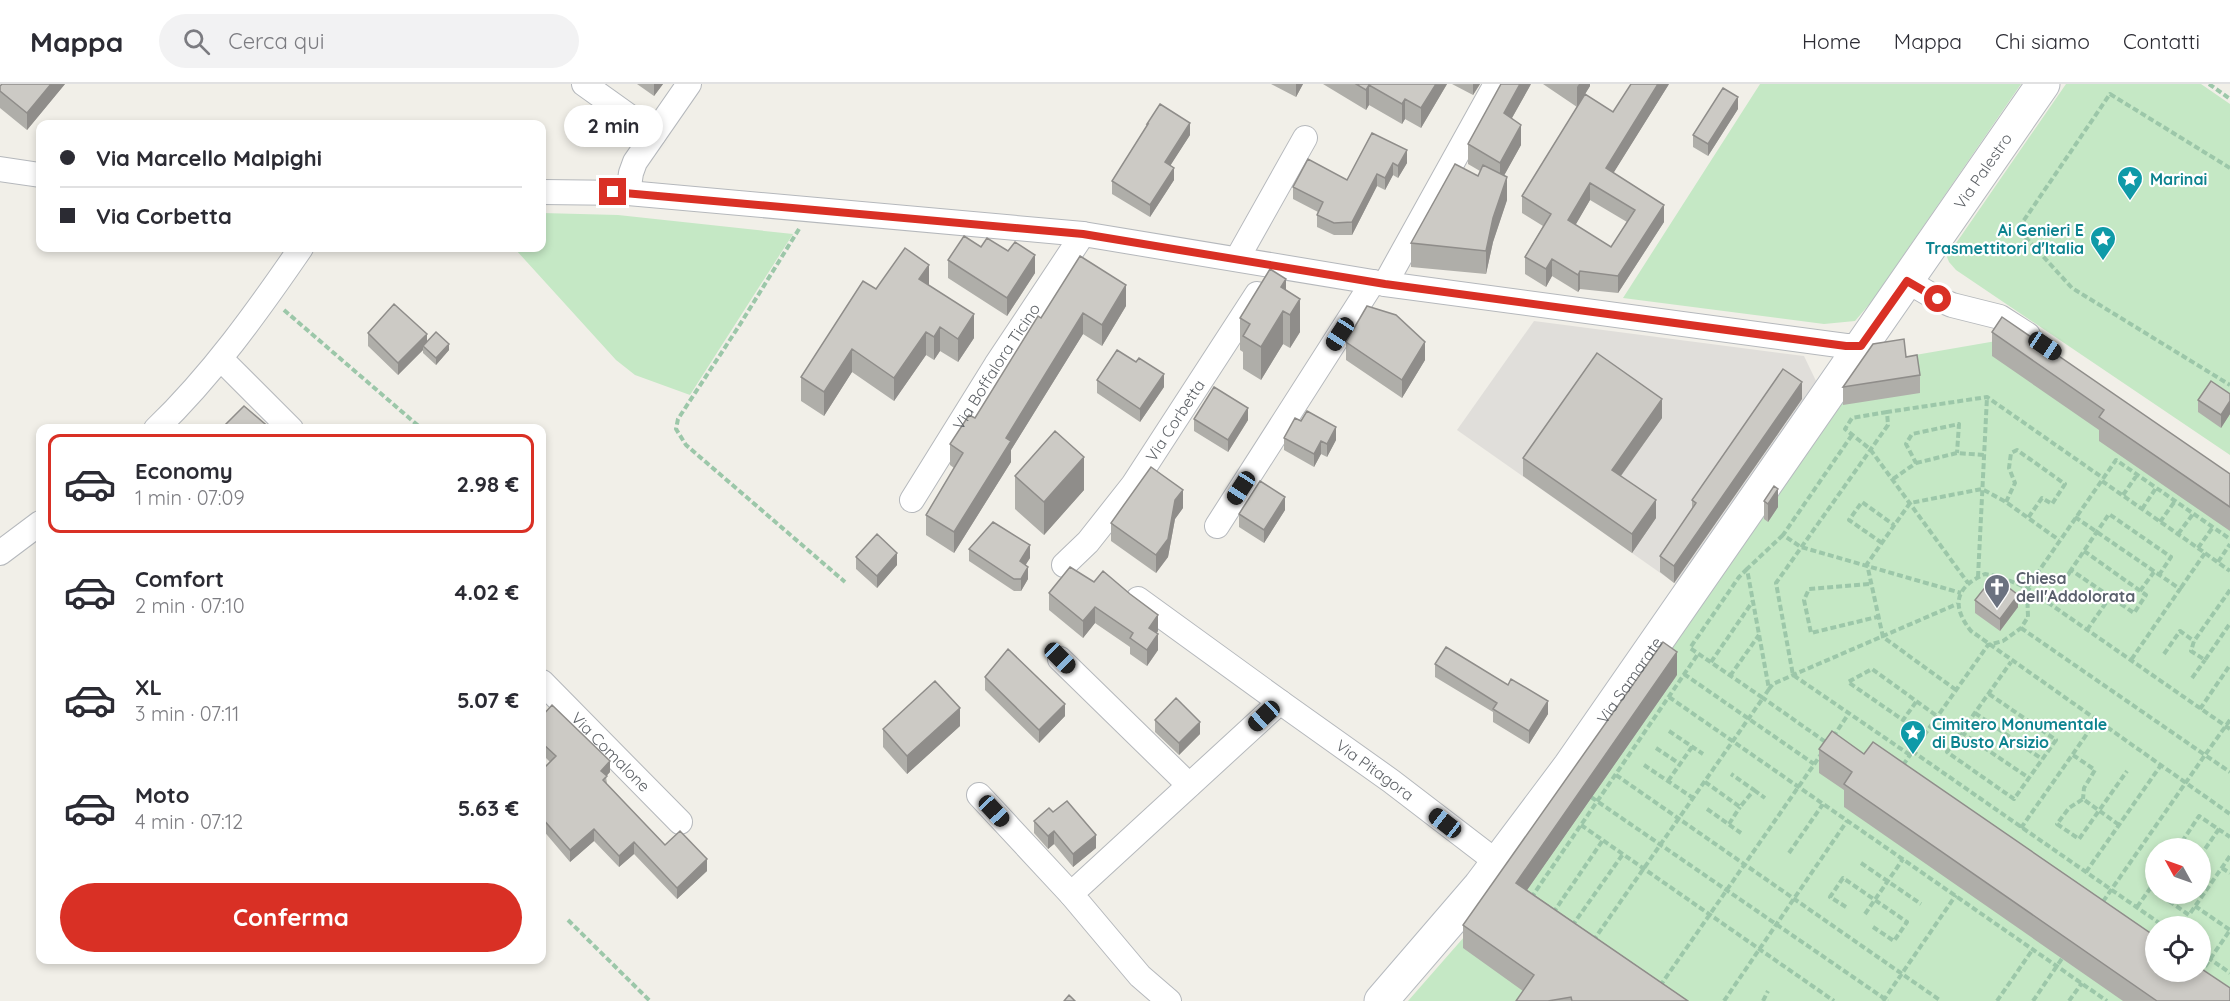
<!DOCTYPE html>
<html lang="it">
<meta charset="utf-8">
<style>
:root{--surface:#fff;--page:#f2f2f3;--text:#2b2b33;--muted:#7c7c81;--line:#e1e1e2;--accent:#d93025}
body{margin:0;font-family:Quicksand,sans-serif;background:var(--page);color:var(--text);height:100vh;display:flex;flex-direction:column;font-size:22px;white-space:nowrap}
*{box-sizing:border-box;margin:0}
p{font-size:20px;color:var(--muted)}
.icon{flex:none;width:33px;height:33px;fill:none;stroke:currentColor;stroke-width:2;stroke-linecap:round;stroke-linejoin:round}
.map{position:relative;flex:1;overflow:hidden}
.drawer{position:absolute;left:36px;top:340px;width:510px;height:540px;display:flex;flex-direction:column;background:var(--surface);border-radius:12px;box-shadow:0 3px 9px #0003}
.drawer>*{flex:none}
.guide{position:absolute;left:36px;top:36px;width:510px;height:132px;border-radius:12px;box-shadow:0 3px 9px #0003;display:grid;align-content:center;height:132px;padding:0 24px;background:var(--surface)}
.needle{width:39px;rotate:310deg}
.fabs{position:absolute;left:2145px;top:754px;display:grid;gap:12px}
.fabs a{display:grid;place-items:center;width:66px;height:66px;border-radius:50%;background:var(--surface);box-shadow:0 3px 9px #0003;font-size:30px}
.end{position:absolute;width:27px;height:27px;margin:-14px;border:8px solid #d93025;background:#fff;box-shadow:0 0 0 3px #fff}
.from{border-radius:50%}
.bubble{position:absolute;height:42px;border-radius:21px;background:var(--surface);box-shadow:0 3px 9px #0003;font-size:20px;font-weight:700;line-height:42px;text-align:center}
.car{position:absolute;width:18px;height:36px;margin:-18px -9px;border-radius:8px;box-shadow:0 0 4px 2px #0007;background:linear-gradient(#222 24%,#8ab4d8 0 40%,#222 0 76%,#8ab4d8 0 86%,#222 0)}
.guide b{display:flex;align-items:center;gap:21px;height:57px;font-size:22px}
.guide b+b{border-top:2px solid var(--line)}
.guide i{width:15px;height:15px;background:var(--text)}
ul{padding:10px 0 0;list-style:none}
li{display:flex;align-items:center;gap:18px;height:99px;margin:0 12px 9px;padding:0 12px;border:3px solid transparent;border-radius:12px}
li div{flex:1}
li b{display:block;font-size:22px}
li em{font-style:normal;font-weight:700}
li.active{border-color:var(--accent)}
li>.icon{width:54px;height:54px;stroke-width:1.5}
.action{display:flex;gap:12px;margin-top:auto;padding:12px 24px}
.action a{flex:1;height:69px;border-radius:36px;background:var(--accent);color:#fff;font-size:24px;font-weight:700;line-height:69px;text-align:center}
header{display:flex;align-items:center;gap:36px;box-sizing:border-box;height:84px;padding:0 30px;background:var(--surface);border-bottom:2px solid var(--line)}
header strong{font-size:28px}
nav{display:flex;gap:33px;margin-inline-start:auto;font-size:21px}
.search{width:420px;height:54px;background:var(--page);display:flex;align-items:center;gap:15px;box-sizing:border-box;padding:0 21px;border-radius:33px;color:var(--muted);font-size:22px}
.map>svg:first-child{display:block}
</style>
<header>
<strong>Mappa</strong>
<div class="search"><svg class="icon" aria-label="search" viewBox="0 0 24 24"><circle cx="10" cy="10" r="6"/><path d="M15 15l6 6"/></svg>Cerca qui</div>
<nav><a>Home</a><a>Mappa</a><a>Chi siamo</a><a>Contatti</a></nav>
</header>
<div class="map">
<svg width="2230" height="917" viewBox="0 0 2230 917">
<rect width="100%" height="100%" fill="#f1efe8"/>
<path fill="#e0deda" d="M1534,237L1804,272L1816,297L1676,500L1457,346Z"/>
<path fill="#c5e8c5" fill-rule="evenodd" d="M1760,0H2021L1872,217L1855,237L1824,240L1623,214Z
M2066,0H2201L2230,20V371L1956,186L1949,178L1947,173L1950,168Z
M542,129L618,131L793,150L690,311L635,291L616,276L516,166L515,164H542Z
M2002,256L2230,414V917H1408L1500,812L1869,279ZM2156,765H2200V810H2156ZM2156,843H2200V888H2156Z"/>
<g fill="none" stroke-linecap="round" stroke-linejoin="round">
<defs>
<g id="street">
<path d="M584,0L654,50"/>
<path d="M0,85L40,91"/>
<path d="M542,108L628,109L1083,150L1385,200L1846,262H1861"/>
<path d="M628,109L631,89L635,78L689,0"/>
<path d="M1237,175L1305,54"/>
<path d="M1907,197L1938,215L1952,221L2000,233L2028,251"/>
<path d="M1385,200L1496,0"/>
<path d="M221,275L291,345"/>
<path d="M156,345C212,291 257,228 301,164"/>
<path id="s1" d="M912,416L996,281L1083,150"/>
<path d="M1217,442L1373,198"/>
<path d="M0,469L40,439"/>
<path id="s2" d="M1064,481L1088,458L1133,401L1257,210"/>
<path d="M1138,515L1280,618"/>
<path d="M1060,575L1189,701"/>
<path id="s3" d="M542,598L680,738"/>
<path d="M979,711L1071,810"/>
<path id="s4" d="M1169,917L1140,892L1071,810L1280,618L1391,697L1498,779"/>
</g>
<g id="secondary">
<path id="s5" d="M1381,917L1480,802L1570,682L2043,0"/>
</g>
</defs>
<use href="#street" stroke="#b5b8bc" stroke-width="26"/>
<use href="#secondary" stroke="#b6babf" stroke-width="35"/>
<path stroke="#9cc7a9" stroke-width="4" stroke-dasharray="6 3" stroke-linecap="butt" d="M2209,0L2230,15
M2230,84L2110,10L2018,145L2072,204L2230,301
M799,145L739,242L678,335L676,345L686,361L845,498
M284,226L422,345
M1887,328L1852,334L1845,345L1870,365L1968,499
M1852,351L1783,451L1801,463L1961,509
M1916,379L1957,369L1984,371
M1893,395L1916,379L1906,360L1912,350L1959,340L1957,369
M2102,397L2205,469L2180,505
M2123,411L2137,391
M2006,418L2015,399L2009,384L2011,369L2017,366L2065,400L2052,420L2042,414L2028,434
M2142,425L2156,404
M2075,433L2180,505L2131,576
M2160,438L2175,417
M2178,450L2193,430
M1783,451L1747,485L1769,605L1773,600L1793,591L1957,520
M1882,459L1849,436L1862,418L1894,441
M2198,464L2213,443
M2084,467L2146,511L2134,529L2071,486L2109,430L2171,473L2159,491
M2205,469L2230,487
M2218,478L2230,460
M1978,493L1987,313
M2063,499L2071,486
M1869,500L1809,505L1804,516L1811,549L1877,533
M2140,507L2154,488
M2229,541L2205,576L2191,567L2194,557L2230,506
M2021,544L2205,671L2102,819
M2087,546L2110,513
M2164,570L2180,547L2194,557
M1711,578L1753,517
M1684,590L1814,680
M1730,592L1759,551
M2192,594L2205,576
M1769,605L1763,614L1827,659
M1956,606L1883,553L1867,480L1910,419L1982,405L2006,418L2059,456
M1989,610L2056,656L2014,715L1947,668L2011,578
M1669,613L2107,917
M1916,618L1903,636L1848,598L1872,585L1937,632
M2200,625L2230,581
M1975,629L2042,675
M2230,636L2205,671L2230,688
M2230,645L2027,504L2001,493L1985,490C1955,503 1951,522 1971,547L2230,730
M1669,647L1703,670
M1961,648L2029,694
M1833,653L1849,629
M1656,664L1680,680
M1912,667L2165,843
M1910,671L1793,591L1776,499L1888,341L1887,328L1987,313L2103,394
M2073,671L2095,686L2084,704L2083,715
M1644,681L1693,714
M1903,681L1988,561L2003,557L2021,544L2028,533L2027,504L2116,376L2230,455
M1616,691L1941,917
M1668,697L1692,663
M1705,698L1740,723L1754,706L1731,690
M1754,706L1765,714
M1591,713L1888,917
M1707,725L1741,749
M1729,740L1740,723
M1581,741L1834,917
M2119,741L2083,715L2069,724L2057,740L2079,755L2127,687
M2021,744L2096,637
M2177,765L2199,732L2230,753
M1789,769L1823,720
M2200,772L2219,745
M1861,779L1921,820
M2222,784L2230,789
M2086,788L2161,681
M2150,804L2156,807
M2159,810L2169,817L2174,810
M1531,814L1698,570
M2169,817L2189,831L2230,772
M2195,822L2230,846
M1846,823L1830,813L1843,794L1907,838L1894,857L1873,843
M2137,823L2156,796
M1553,829L1603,756
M1865,830L1903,775
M568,836L650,917
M1572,842L1623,770
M1593,857L1763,614L1690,564L1739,493L1747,485
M2200,868L2230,889
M2200,890L2230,846
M1660,902L1822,669
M1724,917L1847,737
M1763,917L1768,907
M1883,917L1956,811
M1997,917L2033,865
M2033,917L2063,873
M2069,917L2082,899"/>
<use href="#street" stroke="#fff" stroke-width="24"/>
<use href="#secondary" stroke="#fff" stroke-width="33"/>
</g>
<path fill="#afaea9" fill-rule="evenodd" d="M65,0L27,46L0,24V2Z
M637,0H663L654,12Z
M1271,0H1303L1296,13Z
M1323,0H1447L1421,44L1405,35L1402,40L1369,21L1366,26Z
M1452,0H1480L1473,11Z
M1531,0L1512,34L1521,61L1504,91L1507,116L1493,158L1486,190L1411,183V159L1478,92L1480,87L1468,80V60Z
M1543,0H1590V2L1577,23Z
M1669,0L1613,89L1664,138L1618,209L1580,205L1578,208L1552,192L1546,203L1525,190V173L1543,142L1522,129V112L1613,28ZM1590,116L1627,138L1611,163L1575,141Z
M1738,25L1708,72L1693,63V51Z
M1147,40L1190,51L1170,81L1174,96L1150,133L1112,110V97L1147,43Z
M1372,49L1407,79L1398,94L1393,91L1385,106L1377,102L1352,151H1334L1317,143V131L1318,128L1293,115V103L1347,96Z
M981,163L1035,189L1007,232L948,194V176Z
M929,201L974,254L958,278L940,267L934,276L926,271L894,317L852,288L824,332L801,317V293L876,205Z
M1286,206L1300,248L1290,264L1283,260L1261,296L1243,285V268L1240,266V234Z
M1126,222L1102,262L1083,250L1011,366V378L954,469L926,451V431L954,384L950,381V360L975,334L1041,234Z
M1992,248L2230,390V447L2099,357V346L1992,272Z
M368,249L427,258L449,266L436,281L423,269V266L398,291L368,262Z
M1346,258L1425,276L1402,314L1346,276Z
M1906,273L1920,291V309L1843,321V303Z
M1097,296L1164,303L1140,338L1097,309Z
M2230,310V330L2221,344L2198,328V316Z
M1802,315L1674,499L1660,488V472L1692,425V416Z
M1662,334L1621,392L1656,434L1632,469L1523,392V374Z
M1194,335L1248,336L1228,368L1194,347Z
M1284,354L1336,356L1327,373L1321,370L1314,383L1284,366Z
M1015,392L1084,406L1044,451L1015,425Z
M1764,417L1778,423L1768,438L1764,435Z
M1183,424L1175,435L1168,473L1156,489L1111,457V439Z
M1285,426L1264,459L1239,443V430Z
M969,465L1030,474L1025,481L1028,495L1021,507H1014L969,477Z
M856,473L897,481L877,504L856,485Z
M1070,483L1158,547L1157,549L1158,566L1147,582L1130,570V563L1095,539L1083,554L1049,526V509Z
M1975,516L2018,523L2000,547L1975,529Z
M1435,580L1548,630L1529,660L1493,638V628L1435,593Z
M1677,591L1527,806L1688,917H1516L1523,907L1463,864V841Z
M985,593L1065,632L1039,659L985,606Z
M542,632L610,688L606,692L607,700L665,761L707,787L677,815L634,770L619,783L594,757L570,778L542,745V686L550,678L542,670Z
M1155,636L1200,650L1179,671L1155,648Z
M960,642L907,690L883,663V645Z
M1819,665L1864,670L2230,917H2123L1844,723V706L1819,689Z
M1053,728L1096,764L1073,783L1054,760L1048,765L1034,749V737Z"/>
<path fill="#8f8d8a" d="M51,0H65L27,46V29Z
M654,0H663L654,12Z
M1296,0H1303L1296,13Z
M1436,0H1447L1421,44V24Z
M1473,0H1480L1473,11Z
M1520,0H1531L1504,48V29Z
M1579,0H1590V2L1577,23V3Z
M1658,0H1669L1606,101V84Z
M1369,1V21L1366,26V6Z
M1738,13V25L1708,72V60Z
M1405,15V35L1402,40V20Z
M1190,39V51L1165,90V78Z
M1521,41V61L1500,99V79Z
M1407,66V79L1398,94V82Z
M1393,79V91L1385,106V94Z
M1174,84V96L1150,133V121Z
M1377,90V102L1352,151V138Z
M1507,93V116L1493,158L1486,190V167L1493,134Z
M1590,99V116L1568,154V136Z
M1664,121V138L1618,209V192Z
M1035,171V189L1007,232V214Z
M1552,175V192L1546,203V185Z
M929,181V204L919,195Z
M1580,187V205L1578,208V191Z
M1286,195V227H1283V260L1261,296V263L1281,203Z
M1126,201V222L1102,262V241Z
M1300,215V248L1290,264V231Z
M1083,229V250L1011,366V378L954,469V448L1006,354Z
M974,230V254L958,278V255Z
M940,243V267L934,276V253Z
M926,248V271L894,317V294Z
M427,250V262H423V266L398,291V279Z
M1425,258V276L1402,314V296Z
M449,260V266L436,281V274Z
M852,265V288L824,332V308Z
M1164,290V303L1140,338V325Z
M1802,298V315L1674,499V482Z
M1662,315V334L1612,404V386Z
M2230,317V330L2221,344V331Z
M1248,324V336L1228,368V356Z
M1336,343V356L1327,373V360Z
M1321,357V370L1314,383V370Z
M1084,373V406L1044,451V418Z
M1778,405V423L1768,438V420Z
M1183,406V424L1175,435L1168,473L1156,489V471L1175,416Z
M1285,413V426L1264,459V446Z
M1656,416V434L1632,469V450Z
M1030,461V474L1020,490V477Z
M897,469V481L877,504V492Z
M1028,483V495L1021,507V495Z
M2018,511V523L2000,547V535Z
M1095,523V539L1083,554V537Z
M1158,531V547L1149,560V544Z
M1158,550V566L1147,582V566Z
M1677,568V591L1516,822V799Z
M1548,617V630L1529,660V647Z
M1065,620V632L1039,659V646Z
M960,624V642L907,690V672Z
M1200,638V650L1179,671V659Z
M610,677V688L601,698V687Z
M594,745V757L570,778V766Z
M1054,747V760L1048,765V752Z
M1096,751V764L1073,783V770Z
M634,758V770L619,783V772Z
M707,775V787L677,815V804Z"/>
<path fill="#cccac5" stroke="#8f8d8a" stroke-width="1.5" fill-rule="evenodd" d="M2,0H51L27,29L0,7V2Z
M1356,0H1436L1421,24L1405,15L1402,20L1369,1L1366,6Z
M1501,0H1520L1504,29L1521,41L1500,79L1468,60Z
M1631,0H1658L1606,84L1664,121L1618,192L1580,187L1578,191L1552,175L1546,185L1525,173L1551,130L1522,112L1585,10L1613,28ZM1590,99L1635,126L1611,163L1568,136Z
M1723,4L1738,13L1708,60L1693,51Z
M1160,20L1190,39L1165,78L1174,84L1150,121L1112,97L1148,40H1147Z
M1372,49L1407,66L1398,82L1393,79L1385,94L1377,90L1352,138L1334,139L1317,131L1323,118L1293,103L1308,75L1347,96Z
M1455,80L1478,92L1483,81L1507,93L1493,134L1486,167L1411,159Z
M964,152L981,163L987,154L1008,167L1015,158L1035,171L1007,214L948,176Z
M905,164L929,181L919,195L974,230L958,255L940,243L934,253L926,248L894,294L852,265L824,308L801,293L863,197L876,205Z
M1080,172L1126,201L1102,241L1083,229L1006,354L1011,357L954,448L926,431L963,369L950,360L969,331L975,334L1038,232L1041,234Z
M1270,185L1286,195L1281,203L1300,215L1290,231L1283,227L1261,263L1243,252L1250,240L1240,234Z
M394,220L427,250L398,279L368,249Z
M1367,222L1396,231L1425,258L1402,296L1346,258Z
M2002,233L2230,390V423L2099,333L2104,326L1992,248Z
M436,248L449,260L436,274L423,262Z
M1904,255L1906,273L1917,271L1920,291L1843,303L1873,260Z
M1117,266L1136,278L1139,274L1164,290L1140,325L1097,296Z
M1597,269L1662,315L1612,386L1656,416L1632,450L1523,374Z
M1783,285L1802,298L1674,482L1660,472L1696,419L1692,416Z
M2211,297L2230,310V317L2221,331L2198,316Z
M1214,303L1248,324L1228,356L1194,335Z
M244,322L271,345H221Z
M1307,327L1336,343L1327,360L1321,357L1314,370L1284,354L1295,334L1301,337Z
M1055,347L1084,373L1044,418L1015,392Z
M1151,383L1183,406L1175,416L1168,455L1156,471L1111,439Z
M1260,397L1285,413L1264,446L1239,430Z
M1774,402L1778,405L1768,420L1764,417Z
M993,438L1030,461L1020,477L1028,483L1021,495H1014L969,465Z
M877,450L897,469L877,492L856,473Z
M1070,483L1094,498L1103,487L1130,510L1158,531L1149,544L1158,550L1147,566L1130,554L1133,549L1095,523L1083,537L1049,509Z
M1994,492L2018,511L2000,535L1975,516Z
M1663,558L1677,568L1516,799L1688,917H1572L1571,913L1548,917H1516L1534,891L1463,841Z
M1446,563L1508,601L1511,595L1548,617L1529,647L1493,625L1497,619L1435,580Z
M1008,565L1065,620L1039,646L985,593Z
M935,597L960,624L907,672L883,645Z
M1176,614L1200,638L1179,659L1155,636Z
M552,621L610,677L601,687L607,692L603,696L665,761L680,747L707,775L677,804L634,758L619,772L594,745L570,766L542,734L543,733L542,731V686L556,672L542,659V632Z
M1832,647L1864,670L1873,658L2156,853V888H2200V884L2230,904V917H2157L1844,700L1852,688L1819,665Z
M1067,717L1096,751L1073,770L1054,747L1048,752L1034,737L1049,724L1053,728Z
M1069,911L1075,917H1064Z"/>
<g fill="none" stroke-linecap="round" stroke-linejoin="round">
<path stroke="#d93025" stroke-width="8" d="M613,108L1083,150L1385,200L1846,262H1861L1907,197L1938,215"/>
</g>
<defs>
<symbol id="sight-pin" viewBox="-11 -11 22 30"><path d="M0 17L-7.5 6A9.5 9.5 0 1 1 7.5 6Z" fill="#0f9aa8" stroke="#fff"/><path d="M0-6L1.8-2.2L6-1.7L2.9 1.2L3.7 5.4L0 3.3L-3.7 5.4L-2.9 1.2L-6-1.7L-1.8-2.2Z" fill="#fff"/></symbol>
<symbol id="church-pin" viewBox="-11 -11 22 30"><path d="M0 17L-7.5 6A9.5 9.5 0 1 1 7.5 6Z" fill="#6b7280" stroke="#fff"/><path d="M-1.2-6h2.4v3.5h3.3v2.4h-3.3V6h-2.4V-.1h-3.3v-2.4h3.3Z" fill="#fff"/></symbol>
</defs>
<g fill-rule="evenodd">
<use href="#sight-pin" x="2115" y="80" width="30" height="40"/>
<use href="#sight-pin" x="2088" y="140" width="30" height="40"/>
<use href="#church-pin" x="1982" y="488" width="30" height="40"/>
<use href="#sight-pin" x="1898" y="634" width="30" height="40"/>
</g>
<g text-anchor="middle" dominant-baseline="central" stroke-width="4.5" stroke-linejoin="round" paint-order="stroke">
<g font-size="16" fill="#5f6368" stroke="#fff">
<text stroke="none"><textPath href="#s5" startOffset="1026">Via Palestro</textPath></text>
<text stroke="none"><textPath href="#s1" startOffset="158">Via Boffalora Ticino</textPath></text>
<text stroke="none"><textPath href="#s2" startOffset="183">Via Corbetta</textPath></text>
<text stroke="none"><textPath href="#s5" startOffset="406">Via Samarate</textPath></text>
<text stroke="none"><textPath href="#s3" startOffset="98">Via Comalone</textPath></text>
<text stroke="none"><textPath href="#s4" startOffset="546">Via Pitagora</textPath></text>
</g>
<g font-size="16" font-weight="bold" fill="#0d838f" stroke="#fff" text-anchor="start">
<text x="2150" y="95">Marinai</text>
<text x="2084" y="146" text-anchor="end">Ai Genieri E<tspan x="2084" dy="18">Trasmettitori d'Italia</tspan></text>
<text x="1932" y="640">Cimitero Monumentale<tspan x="1932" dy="18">di Busto Arsizio</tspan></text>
</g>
<g font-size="16" font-weight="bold" fill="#5b616d" stroke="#fff" text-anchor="start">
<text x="2016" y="494">Chiesa<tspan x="2016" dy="18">dell'Addolorata</tspan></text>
</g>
</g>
</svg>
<div class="fabs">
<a><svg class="needle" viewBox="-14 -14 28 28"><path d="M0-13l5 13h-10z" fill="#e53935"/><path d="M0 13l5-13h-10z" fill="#7c7c81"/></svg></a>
<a><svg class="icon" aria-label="locate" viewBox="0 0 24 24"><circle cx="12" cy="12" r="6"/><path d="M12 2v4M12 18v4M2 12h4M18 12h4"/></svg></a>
</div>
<i class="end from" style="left:1938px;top:215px"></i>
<i class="end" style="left:613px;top:108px"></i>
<div class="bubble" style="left:564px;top:21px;width:99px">2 min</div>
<i class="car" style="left:1340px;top:250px;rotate:213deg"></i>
<i class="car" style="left:2045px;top:262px;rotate:124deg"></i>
<i class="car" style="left:1241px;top:404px;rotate:213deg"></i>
<i class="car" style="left:1060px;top:574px;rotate:135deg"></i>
<i class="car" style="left:1264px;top:632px;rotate:227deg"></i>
<i class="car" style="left:994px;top:727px;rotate:137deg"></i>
<i class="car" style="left:1445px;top:739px;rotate:308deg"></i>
<div class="guide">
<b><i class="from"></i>Via Marcello Malpighi</b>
<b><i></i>Via Corbetta</b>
</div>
<section class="drawer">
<ul>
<li class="active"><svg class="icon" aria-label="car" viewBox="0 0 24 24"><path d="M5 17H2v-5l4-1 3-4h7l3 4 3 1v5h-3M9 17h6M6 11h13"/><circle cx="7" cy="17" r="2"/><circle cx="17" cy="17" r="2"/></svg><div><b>Economy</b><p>1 min · 07:09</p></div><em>2.98 €</em></li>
<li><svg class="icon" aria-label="car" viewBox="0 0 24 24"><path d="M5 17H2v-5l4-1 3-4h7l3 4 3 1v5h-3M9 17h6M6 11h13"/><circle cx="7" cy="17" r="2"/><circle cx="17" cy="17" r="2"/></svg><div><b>Comfort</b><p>2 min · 07:10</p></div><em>4.02 €</em></li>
<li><svg class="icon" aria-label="car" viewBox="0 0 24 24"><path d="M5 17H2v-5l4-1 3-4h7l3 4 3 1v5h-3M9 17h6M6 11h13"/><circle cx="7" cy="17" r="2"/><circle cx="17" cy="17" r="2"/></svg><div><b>XL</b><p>3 min · 07:11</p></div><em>5.07 €</em></li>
<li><svg class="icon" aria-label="car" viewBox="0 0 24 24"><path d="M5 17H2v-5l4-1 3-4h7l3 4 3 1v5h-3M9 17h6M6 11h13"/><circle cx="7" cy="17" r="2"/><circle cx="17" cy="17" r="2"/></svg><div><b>Moto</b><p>4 min · 07:12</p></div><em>5.63 €</em></li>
</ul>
<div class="action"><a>Conferma</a></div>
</section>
</div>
